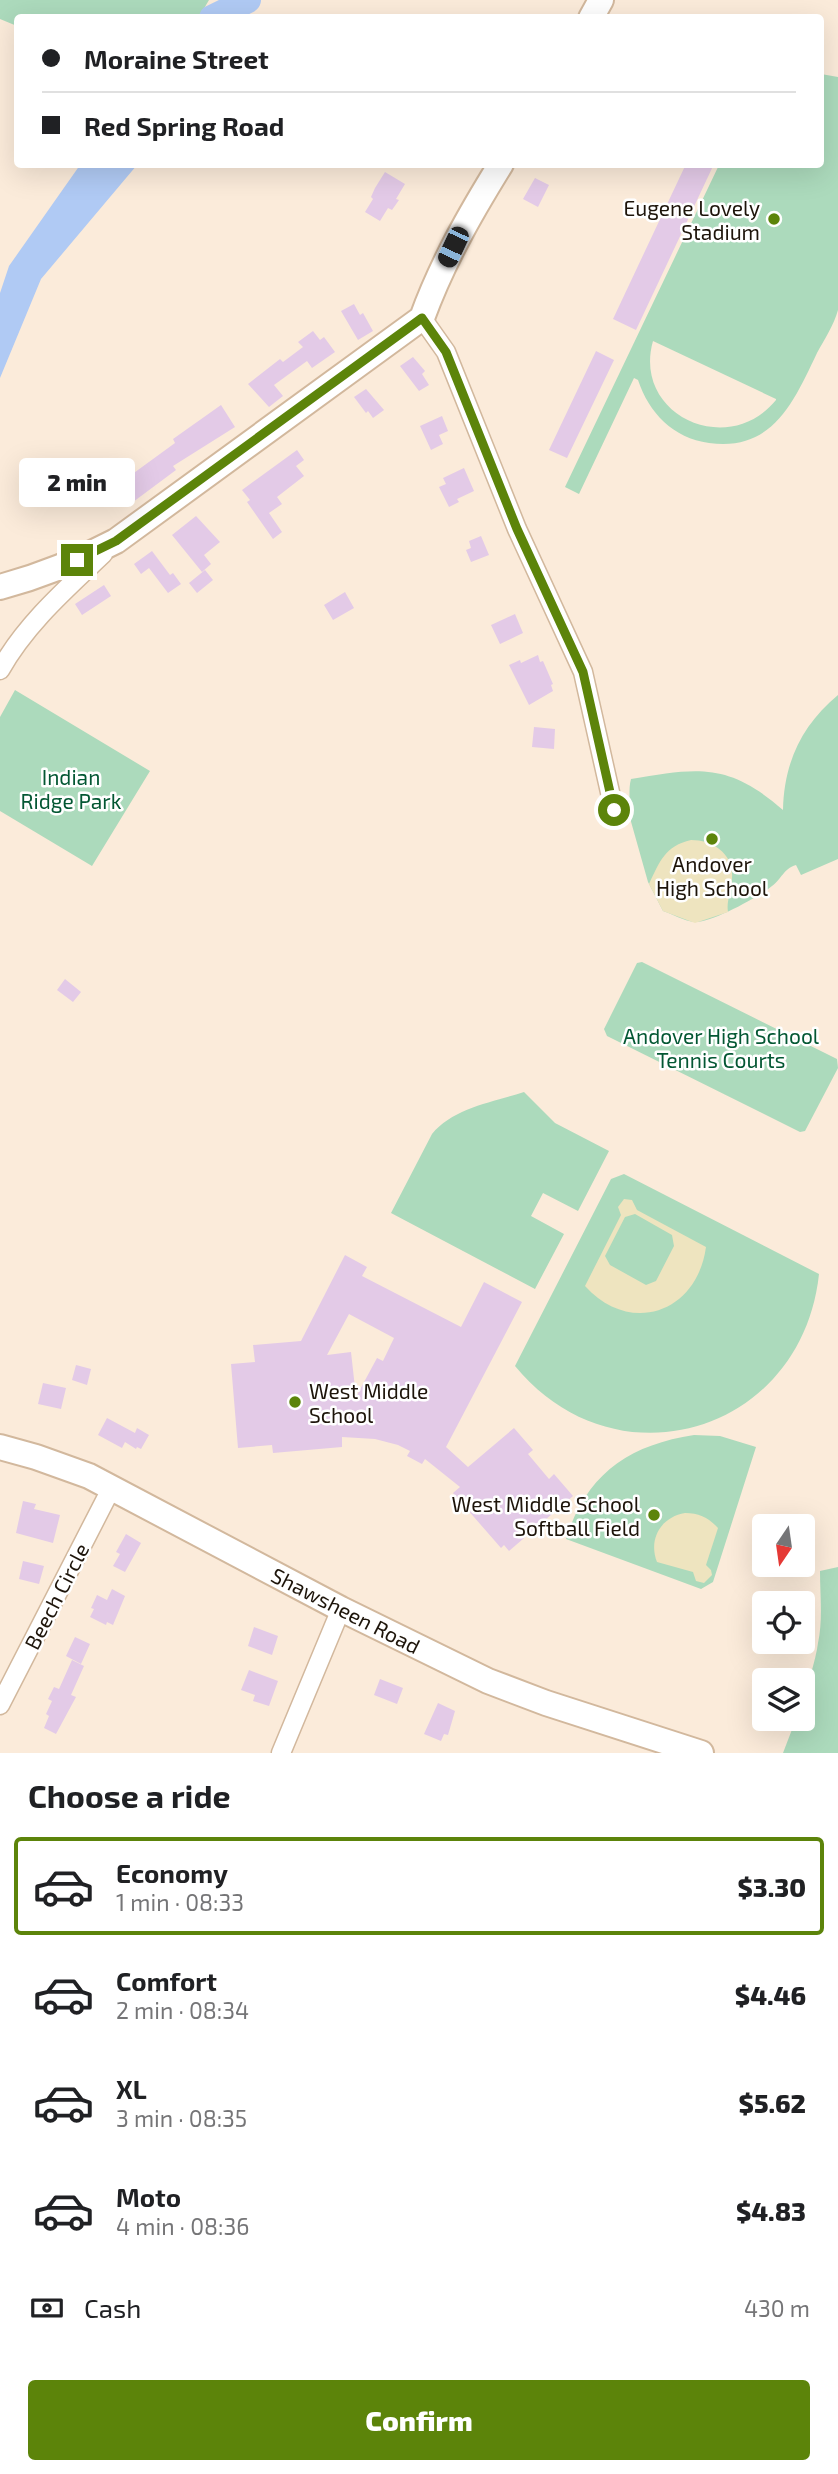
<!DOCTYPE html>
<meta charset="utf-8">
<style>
:root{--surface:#fff;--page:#f2f2f2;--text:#202124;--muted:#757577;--line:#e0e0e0;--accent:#5c840a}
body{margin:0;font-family:"Exo 2",sans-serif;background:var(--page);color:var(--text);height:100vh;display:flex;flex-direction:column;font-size:26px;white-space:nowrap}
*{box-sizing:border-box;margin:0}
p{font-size:23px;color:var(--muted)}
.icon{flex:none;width:38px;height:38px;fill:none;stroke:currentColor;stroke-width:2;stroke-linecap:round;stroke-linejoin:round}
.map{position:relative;height:1753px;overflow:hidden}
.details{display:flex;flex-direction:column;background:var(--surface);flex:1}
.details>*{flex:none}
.guide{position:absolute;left:14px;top:14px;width:810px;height:154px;border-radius:7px;box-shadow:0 7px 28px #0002;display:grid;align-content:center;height:154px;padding:0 28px;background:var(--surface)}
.needle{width:46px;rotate:193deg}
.tools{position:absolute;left:752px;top:1514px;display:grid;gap:14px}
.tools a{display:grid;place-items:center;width:63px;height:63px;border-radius:7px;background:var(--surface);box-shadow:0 7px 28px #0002;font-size:35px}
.end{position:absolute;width:32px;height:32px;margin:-16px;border:9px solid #5c840a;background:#fff;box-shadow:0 0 0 4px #fff}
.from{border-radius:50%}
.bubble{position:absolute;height:49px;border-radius:7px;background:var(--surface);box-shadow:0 7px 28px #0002;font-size:23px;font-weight:800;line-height:49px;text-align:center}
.car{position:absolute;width:21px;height:42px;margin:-21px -10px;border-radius:9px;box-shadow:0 0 5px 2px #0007;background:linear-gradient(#222 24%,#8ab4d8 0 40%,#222 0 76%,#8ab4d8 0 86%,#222 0)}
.guide b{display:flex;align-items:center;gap:24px;height:66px;font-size:26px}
.guide b+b{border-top:2px solid var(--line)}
.guide i{width:18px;height:18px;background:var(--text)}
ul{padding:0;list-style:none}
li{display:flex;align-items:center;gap:21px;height:98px;margin:0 14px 10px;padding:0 14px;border:4px solid transparent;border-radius:7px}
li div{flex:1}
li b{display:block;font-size:26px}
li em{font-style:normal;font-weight:800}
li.current{border-color:var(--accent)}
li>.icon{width:63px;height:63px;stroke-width:1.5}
h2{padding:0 28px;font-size:32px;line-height:84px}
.pay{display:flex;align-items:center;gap:18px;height:77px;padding:0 28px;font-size:26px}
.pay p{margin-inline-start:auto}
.button{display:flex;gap:14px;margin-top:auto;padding:14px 28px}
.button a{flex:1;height:80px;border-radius:7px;background:var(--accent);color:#fff;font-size:28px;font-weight:800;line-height:80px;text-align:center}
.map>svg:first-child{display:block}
</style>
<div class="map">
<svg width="838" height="1753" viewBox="0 0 838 1753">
<rect width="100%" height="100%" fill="#fbebda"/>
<path fill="#acdabc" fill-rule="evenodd" d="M0,0H209L199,17L18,18L17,26L0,19Z
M821,74L838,77C838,134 838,190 838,247C838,263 838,295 838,310C834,325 824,340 817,353C794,401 773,452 709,443C673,438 649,413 638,380L634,378L579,494L565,487L719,165L821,164ZM653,341L776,399V400C728,459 632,415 653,341Z
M15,690L150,771L92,866L0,811V717Z
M838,695V859L801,875L796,865C783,869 782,879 772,886C759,897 709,924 694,922C684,921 672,914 663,911L648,882L628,811C631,799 628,790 631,779C698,768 728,762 783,810C784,762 802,725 838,695Z
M642,962L837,1059L838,1068L805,1131L800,1132L607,1036L604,1029L637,963Z
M524,1092L555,1123L609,1151L578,1211L543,1193L531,1216L564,1234L535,1289L391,1213L432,1134C453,1108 493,1102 524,1092Z
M624,1174L819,1274C802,1433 616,1489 515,1366L611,1179Z
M694,1435L720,1436L756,1447L713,1582L701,1589L566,1539C586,1475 628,1445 694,1435Z
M838,1567V1753H783L796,1719L803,1718C803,1690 814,1671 818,1643C823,1620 820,1595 820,1571Z"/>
<path fill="#eee4bf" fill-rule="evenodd" d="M691,840C713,840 734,854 732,878C732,890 726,901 728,912L695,923L663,911L649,884C660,861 665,846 691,840Z
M624,1199L632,1200L637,1210L706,1247C697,1313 630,1336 585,1286L621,1215L618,1207ZM635,1214L672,1235L674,1246L656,1281L646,1285L610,1265L605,1256L625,1217Z
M685,1513C699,1513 709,1518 718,1528L706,1565L711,1570L712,1575L704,1583L696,1581L693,1572L657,1562C648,1539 661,1517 685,1513Z"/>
<path fill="#b0caf4" d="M80,165H137L41,279L0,378V293L9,266Z"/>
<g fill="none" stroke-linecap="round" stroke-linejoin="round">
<path stroke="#b0caf4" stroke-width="26" d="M212,18L248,0"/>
</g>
<path fill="#e3cae7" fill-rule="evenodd" d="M686,164H714L636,330L613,319Z
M385,172L405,184L396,199L399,200L392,210L388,208L380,221L365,212L373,199L371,197L375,188Z
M535,178L549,185L538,207L523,199Z
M354,304L360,315L363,313L373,331L358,340L341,311Z
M313,331L320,340L324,337L335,352L312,368L307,361L274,385L283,396L269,407L248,384L280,359L283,362L303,347L298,342Z
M596,351L614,360L567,458L549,450Z
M413,357L425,371L422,374L429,385L419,391L400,366Z
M366,389L384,410L373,418L368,411L366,413L354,397Z
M221,405L235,427L173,466L176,470L129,505L127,503L123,506L115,496L120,492L116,486L175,443L173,439Z
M442,416L448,431L439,435L443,444L431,450L420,426Z
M297,450L304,460L296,466L304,476L277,497L282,504L269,513L282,532L273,539L247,502L250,500L242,490Z
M464,468L474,491L457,499L459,502L449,507L439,487L446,484L443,478Z
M196,516L220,542L204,555L211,564L202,572L172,535Z
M481,536L489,555L471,562L466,550L471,548L469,541Z
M152,551L170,575L173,573L181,584L168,593L149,568L141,574L134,564Z
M205,570L213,580L197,593L189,583Z
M104,585L111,596L82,615L75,604Z
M345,592L354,608L333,620L324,605Z
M515,614L523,633L500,644L491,625Z
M538,655L540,662L543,661L553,684L551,685L553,691L529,705L509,665L520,660L521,663Z
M534,727L555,729L554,749L532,747Z
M65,979L81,992L73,1002L57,990Z
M345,1255L367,1267L362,1276L461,1327L484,1282L522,1302L446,1447L468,1467L514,1428L533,1450L528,1454L549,1479L554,1474L573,1496L509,1551L504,1545L501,1548L453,1493L460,1487L425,1459L422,1464L407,1456L410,1451L398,1445L375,1439L342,1437V1447L273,1453L272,1445L238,1448L231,1364L255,1362L253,1345L301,1341ZM349,1314L394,1338L383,1361L377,1358L356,1397L351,1352L327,1355Z
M76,1365L91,1369L87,1385L72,1380Z
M43,1383L66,1388L61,1409L38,1404Z
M107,1418L135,1433L137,1428L149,1435L141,1449L137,1447L136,1449L125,1442L122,1448L98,1435Z
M23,1501L36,1504L34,1509L60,1515L53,1543L16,1533Z
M126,1534L141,1543L125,1572L113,1566L120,1554L116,1552Z
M23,1561L44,1566L39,1584L19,1579Z
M112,1589L125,1596L113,1625L107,1622L106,1625L90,1617L94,1609L91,1608L97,1595L107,1600Z
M254,1627L278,1636L272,1655L248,1646Z
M75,1637L90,1644L81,1664L66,1656Z
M72,1660L84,1666L71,1695L76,1697L56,1734L44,1728L49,1716L46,1714L52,1701L48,1699L54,1687L59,1689Z
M249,1670L278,1681L269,1706L253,1701L255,1695L241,1690Z
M380,1679L403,1688L397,1704L374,1695Z
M438,1703L455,1711L448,1735L444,1734L441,1741L424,1734Z"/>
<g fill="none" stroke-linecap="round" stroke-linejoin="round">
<defs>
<path id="minor" d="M422,318L446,352L517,529L583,672L614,810
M0,670C26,624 65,590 103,554
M0,1705L112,1487
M281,1753L341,1609"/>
<path id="secondary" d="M591,18L601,0
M0,587C41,576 78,561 116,541L422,318C442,263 470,214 501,164
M0,1447L36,1457L89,1476L341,1609L488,1681L546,1703L701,1753"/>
</defs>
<use href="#minor" stroke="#d2b89d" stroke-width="21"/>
<use href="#secondary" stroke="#d2b89d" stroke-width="28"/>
<use href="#minor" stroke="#fff" stroke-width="18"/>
<use href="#secondary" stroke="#fff" stroke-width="24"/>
</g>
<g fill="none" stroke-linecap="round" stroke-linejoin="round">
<path stroke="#5c840a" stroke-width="9" d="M77,560L116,541L422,318L446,352L517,529L583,672L614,810"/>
</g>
<g fill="#5c840a" stroke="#fff" stroke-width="2.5">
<circle cx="774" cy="219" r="7"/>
<circle cx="712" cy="839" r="7"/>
<circle cx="295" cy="1402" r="7"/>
<circle cx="654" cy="1515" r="7"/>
</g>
<g text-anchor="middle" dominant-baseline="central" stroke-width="5" stroke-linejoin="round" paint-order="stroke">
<g font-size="21" fill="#1d140a" stroke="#fff" text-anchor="end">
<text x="760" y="207">Eugene Lovely<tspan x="760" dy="24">Stadium</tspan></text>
<text x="712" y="863" text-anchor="middle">Andover<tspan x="712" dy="24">High School</tspan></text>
<text x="309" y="1390" text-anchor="start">West Middle<tspan x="309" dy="24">School</tspan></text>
<text x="640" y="1503">West Middle School<tspan x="640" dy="24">Softball Field</tspan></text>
</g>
<g font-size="21" fill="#035733" stroke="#fff">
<text x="71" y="776">Indian<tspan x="71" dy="24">Ridge Park</tspan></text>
<text x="721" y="1035">Andover High School<tspan x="721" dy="24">Tennis Courts</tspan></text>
</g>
<g font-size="21" fill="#1d140a" stroke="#fff">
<text transform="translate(56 1596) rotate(-63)">Beech Circle</text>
<text transform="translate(346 1610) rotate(27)">Shawsheen Road</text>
</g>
</g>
</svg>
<div class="tools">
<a><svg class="needle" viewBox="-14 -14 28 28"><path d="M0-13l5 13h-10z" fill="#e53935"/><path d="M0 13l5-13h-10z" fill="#757577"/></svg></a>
<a><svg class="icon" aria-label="locate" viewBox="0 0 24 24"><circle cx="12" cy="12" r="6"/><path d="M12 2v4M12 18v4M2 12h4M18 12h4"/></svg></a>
<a><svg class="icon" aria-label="layers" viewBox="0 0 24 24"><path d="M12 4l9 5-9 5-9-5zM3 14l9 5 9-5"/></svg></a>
</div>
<i class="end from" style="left:614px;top:810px"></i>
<i class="end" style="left:77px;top:560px"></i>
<div class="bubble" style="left:19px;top:458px;width:116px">2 min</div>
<i class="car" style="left:453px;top:247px;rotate:205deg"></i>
<div class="guide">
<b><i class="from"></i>Moraine Street</b>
<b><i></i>Red Spring Road</b>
</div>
</div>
<section class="details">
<h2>Choose a ride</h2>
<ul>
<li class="current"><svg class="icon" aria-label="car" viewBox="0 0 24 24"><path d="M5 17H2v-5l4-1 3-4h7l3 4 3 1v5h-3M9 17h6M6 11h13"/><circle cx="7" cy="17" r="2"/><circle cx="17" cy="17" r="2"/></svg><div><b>Economy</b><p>1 min · 08:33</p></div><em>$3.30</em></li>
<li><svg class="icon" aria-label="car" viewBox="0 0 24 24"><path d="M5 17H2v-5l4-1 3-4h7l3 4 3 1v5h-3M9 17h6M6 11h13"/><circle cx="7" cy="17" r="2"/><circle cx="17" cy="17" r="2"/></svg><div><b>Comfort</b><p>2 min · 08:34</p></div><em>$4.46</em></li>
<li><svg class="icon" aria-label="car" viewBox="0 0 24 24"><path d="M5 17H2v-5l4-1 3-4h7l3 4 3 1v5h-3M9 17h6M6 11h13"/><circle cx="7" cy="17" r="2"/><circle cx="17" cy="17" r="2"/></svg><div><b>XL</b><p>3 min · 08:35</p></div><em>$5.62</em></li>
<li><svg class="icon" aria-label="car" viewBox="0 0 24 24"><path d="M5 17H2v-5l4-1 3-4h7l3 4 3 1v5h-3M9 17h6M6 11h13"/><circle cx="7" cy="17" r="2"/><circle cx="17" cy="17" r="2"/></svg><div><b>Moto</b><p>4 min · 08:36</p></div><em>$4.83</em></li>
</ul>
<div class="pay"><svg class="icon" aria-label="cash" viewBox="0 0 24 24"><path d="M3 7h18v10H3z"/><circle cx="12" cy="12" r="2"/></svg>Cash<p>430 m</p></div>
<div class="button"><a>Confirm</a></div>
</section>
